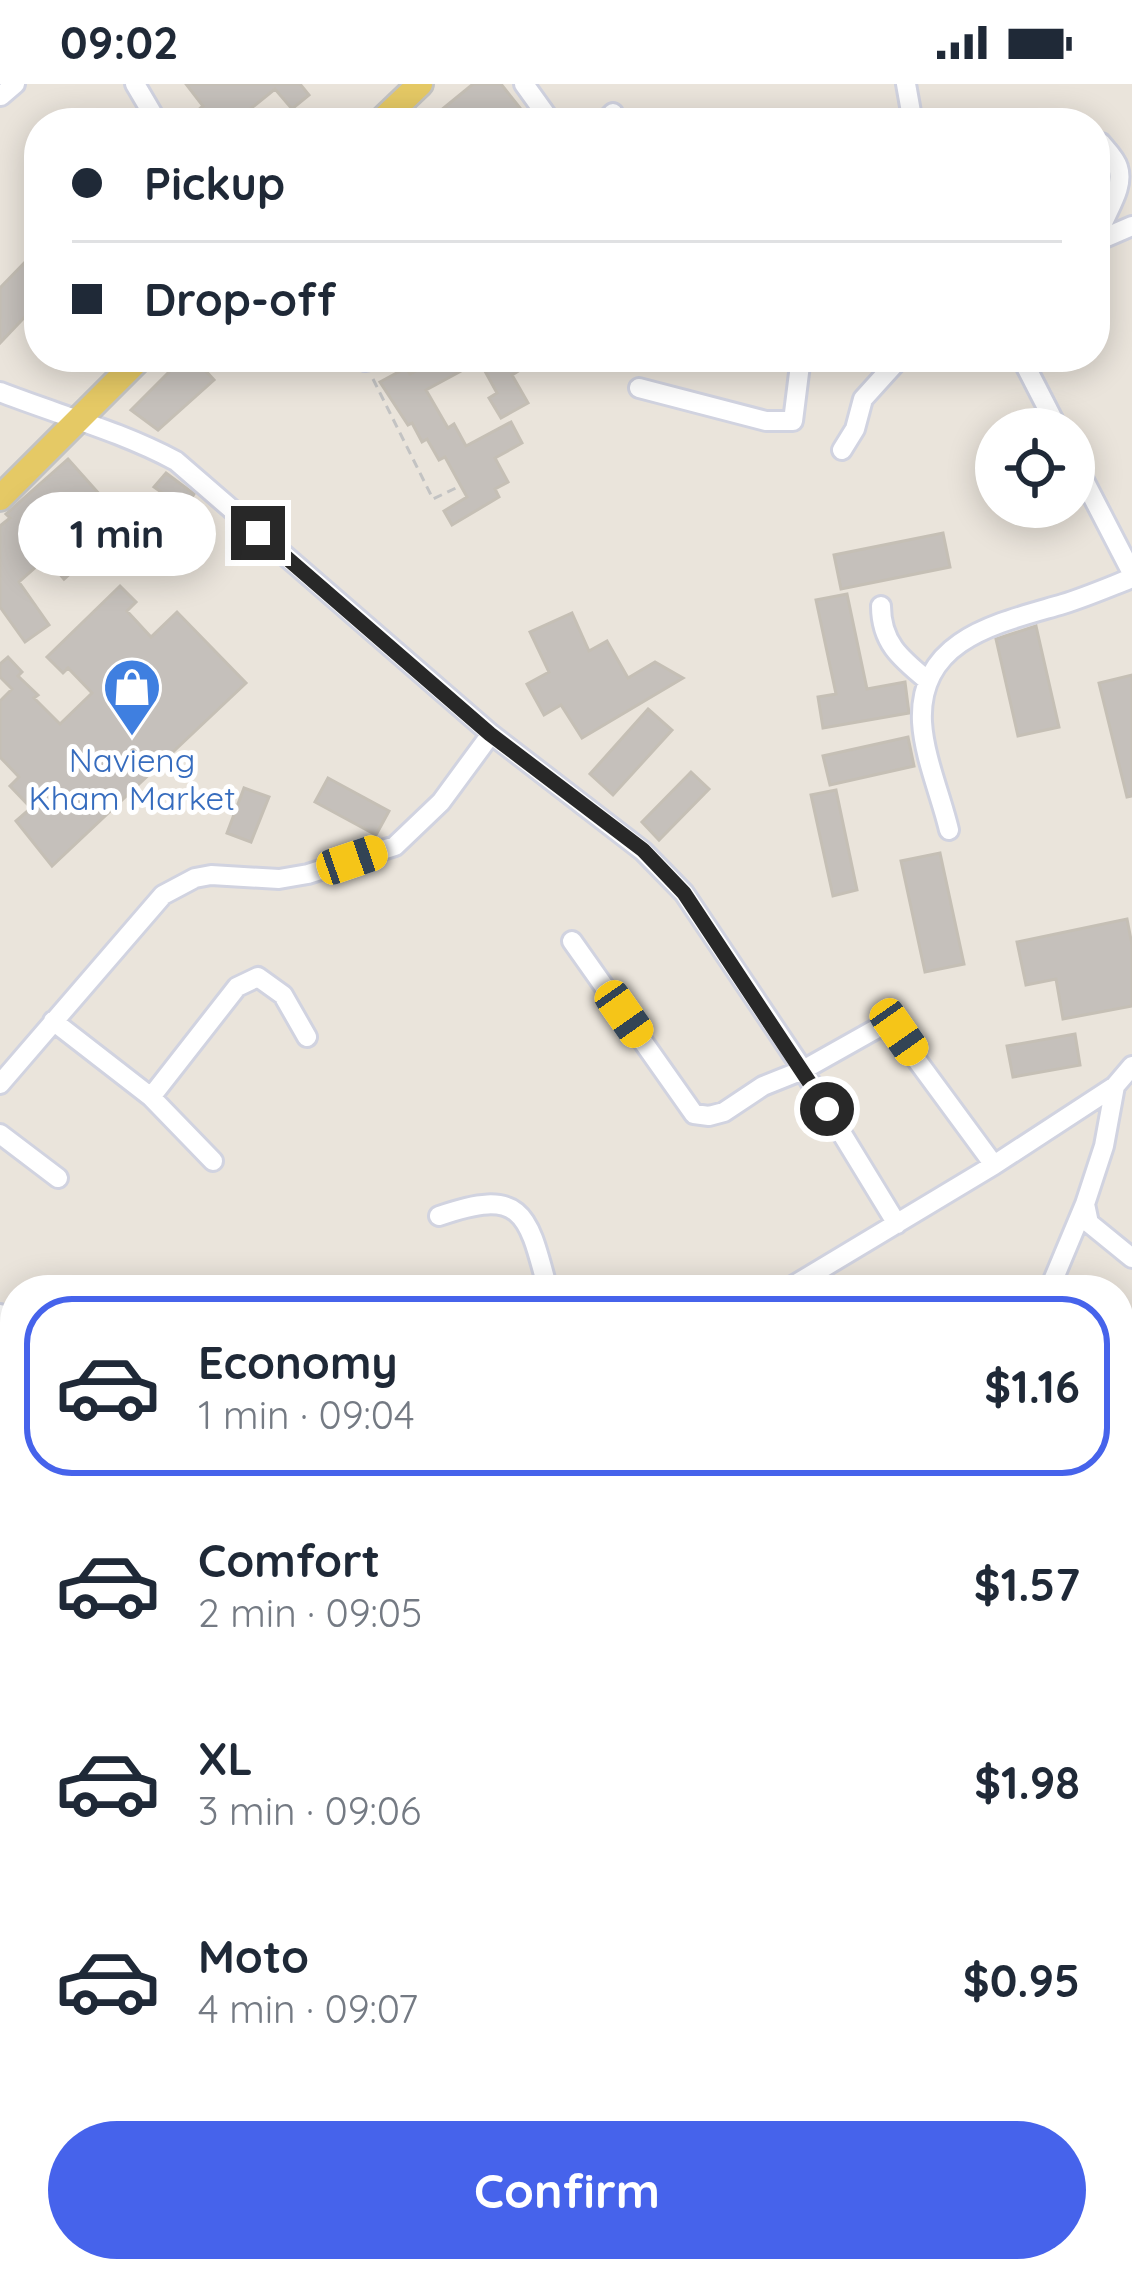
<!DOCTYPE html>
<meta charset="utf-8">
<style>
:root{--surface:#fff;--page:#f6f6f7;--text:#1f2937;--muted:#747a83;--line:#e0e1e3;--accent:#4663eb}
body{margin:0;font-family:Quicksand,sans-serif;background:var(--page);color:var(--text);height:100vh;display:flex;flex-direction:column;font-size:45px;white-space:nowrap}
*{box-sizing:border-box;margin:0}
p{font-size:39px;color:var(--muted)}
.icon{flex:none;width:66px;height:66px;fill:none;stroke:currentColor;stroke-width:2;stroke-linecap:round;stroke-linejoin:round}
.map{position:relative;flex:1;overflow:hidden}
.sheet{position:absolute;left:0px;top:1191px;width:1134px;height:1008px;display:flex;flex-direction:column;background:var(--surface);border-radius:48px 48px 0 0;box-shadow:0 6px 30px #0003}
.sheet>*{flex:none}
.top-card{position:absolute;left:24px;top:24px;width:1086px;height:264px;border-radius:48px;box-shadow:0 6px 30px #0003;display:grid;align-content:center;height:264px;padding:0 48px;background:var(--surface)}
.buttons{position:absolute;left:975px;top:324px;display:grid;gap:24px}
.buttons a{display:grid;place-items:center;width:120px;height:120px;border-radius:50%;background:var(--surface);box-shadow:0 6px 30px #0003;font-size:60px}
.end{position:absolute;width:54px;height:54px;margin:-27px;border:15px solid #282828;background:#fff;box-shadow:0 0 0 6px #fff}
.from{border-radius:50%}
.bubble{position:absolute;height:84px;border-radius:42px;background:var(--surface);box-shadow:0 6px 30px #0003;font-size:39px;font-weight:800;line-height:84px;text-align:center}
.car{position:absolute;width:36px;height:72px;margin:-36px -18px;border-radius:15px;box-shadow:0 0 9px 3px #0007;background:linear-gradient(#f5c518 24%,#345 0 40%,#f5c518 0 76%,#345 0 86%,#f5c518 0)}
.top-card b{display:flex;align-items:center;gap:42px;height:114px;font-size:45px}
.top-card b+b{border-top:3px solid var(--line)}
.top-card i{width:30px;height:30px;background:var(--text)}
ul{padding:21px 0 0;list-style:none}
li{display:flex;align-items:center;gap:36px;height:180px;margin:0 24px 18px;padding:0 24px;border:6px solid transparent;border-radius:48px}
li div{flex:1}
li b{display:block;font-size:45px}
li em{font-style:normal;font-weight:800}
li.selected{border-color:var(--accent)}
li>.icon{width:108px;height:108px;stroke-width:1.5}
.button{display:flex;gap:24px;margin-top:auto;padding:24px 48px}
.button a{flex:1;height:138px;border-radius:72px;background:var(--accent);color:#fff;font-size:48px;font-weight:800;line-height:138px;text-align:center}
.status{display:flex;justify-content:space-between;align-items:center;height:84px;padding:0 60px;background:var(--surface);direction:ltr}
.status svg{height:33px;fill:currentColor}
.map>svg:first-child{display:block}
</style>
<div class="status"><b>09:02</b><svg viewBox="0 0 49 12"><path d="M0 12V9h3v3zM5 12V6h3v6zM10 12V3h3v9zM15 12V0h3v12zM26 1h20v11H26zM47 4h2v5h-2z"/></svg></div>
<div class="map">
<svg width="1132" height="2199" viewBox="0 0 1132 2199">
<rect width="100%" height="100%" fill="#eae4db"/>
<path fill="#c5c0bb" stroke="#c5bfb5" stroke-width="3" d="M186,0H300L309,11L292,25L275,5L233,39H183L203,22Z
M473,0H501L532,39H450L440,27Z
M27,176L39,187V218L0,259V204Z
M184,273H193L214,296L158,346L131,326Z
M442,273H487L426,306L448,344L454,340L466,362L511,338L522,359L495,374L508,398L495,405L499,413L452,441L444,427L467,413L445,373L439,376L427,355L422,358L412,339L408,341L380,298L406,284L410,290Z
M495,273H512L520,286L512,291L528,319L501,334L489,314L497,309L481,280Z
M68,375L126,440L64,495L46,474L19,498L49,541L25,558L0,523V442L10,434L6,430Z
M166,389L194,410L185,425L154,403Z
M943,449L950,483L841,505L834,471Z
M120,502L136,518L127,527L151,553L177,528L246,599L52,782L16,737L31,724L10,702L19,693L0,673V617L12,605L0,593V580L8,573L22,588L18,592L38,611L34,614L60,640L92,609L68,584L63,589L47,573Z
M847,510L867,605L905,598L909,629L823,644L818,613L836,610L816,516Z
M572,529L589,567L607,557L628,594L655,578L683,594L582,654L561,621L544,631L527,600L549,588L530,548Z
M1036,542L1059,643L1018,652L996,555Z
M1132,591V712L1127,713L1099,599Z
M648,625L672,646L613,711L590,690Z
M908,653L914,682L830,701L823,672Z
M691,688L709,705L659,756L642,738Z
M328,694L389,727L376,751L315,718Z
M244,704L269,713L251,758L227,749Z
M836,706L857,806L833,812L811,711Z
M940,769L964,880L925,888L901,777Z
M1127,835L1132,861V922L1063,935L1056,895L1026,901L1017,858Z
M1075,950L1080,981L1013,993L1007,962Z"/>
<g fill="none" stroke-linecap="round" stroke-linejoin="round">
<defs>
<path id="minor" d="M135,0L158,39
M524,0L552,39
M906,0L913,39
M1,12L15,0
M603,39L613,29
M1097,157C1100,134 1126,107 1118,83C1116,75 1106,65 1101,59
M1095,158L1132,142
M363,273L365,277L384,273
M1021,273L1058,345
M639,304L766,337H793L801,273
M0,308C59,331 120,347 176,377L491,650L643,767L684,809L803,986L897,1140
M842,366L855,345L863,315L901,273
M1074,377L1132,489
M881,522C881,558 900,574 927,596
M949,746C941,712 924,673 922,638C918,554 999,539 1063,520C1086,513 1109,503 1132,494
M572,857L694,1030L709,1032L724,1028L763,1002L803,986L883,941H891L994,1081
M53,937L151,1013L213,1077
M0,1000L163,811L195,794L211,791L279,795L308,790L395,762L441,718L491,650
M1115,1002L1104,1062L1085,1120L1089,1139L1132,1174
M151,1013L237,903L258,893L283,911L307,953
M0,1050L58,1094
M439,1132C524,1102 528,1131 548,1206
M786,1206L994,1081L1115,1002L1132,982
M1049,1206L1085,1120
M0,1230L15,1246
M1132,1633L1124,1643L1132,1696
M0,1717L15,1709"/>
<path id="major" d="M379,39L420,0
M0,414L141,273"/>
</defs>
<use href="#minor" stroke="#d1d3e0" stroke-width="24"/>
<use href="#major" stroke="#c3c3c3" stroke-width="30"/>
<path stroke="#c3c3c3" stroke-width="3" stroke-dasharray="9 6" stroke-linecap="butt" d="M373,295L433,415L458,403"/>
<use href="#minor" stroke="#fff" stroke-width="18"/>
<use href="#major" stroke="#e5c965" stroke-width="24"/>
</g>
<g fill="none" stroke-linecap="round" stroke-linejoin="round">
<path stroke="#282828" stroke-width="15" d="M258,449L490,650L643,766L684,809L827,1025"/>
</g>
<defs>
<symbol id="shop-pin" viewBox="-11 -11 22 30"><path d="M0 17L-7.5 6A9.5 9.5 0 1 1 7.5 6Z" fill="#3f7fe0" stroke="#fff"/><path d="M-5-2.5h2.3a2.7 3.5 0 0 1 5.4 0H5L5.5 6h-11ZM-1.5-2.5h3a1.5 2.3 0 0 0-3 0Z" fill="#fff"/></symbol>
</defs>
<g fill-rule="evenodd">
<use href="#shop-pin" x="99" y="570" width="66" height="90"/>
</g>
<g text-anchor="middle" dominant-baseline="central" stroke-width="10" stroke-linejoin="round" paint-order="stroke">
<g font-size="33" fill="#366cbe" stroke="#fff">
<text x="132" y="675">Navieng<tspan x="132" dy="38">Kham Market</tspan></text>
</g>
</g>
</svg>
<div class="buttons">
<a><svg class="icon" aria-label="locate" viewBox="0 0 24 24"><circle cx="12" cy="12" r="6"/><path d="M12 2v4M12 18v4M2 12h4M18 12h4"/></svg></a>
</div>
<i class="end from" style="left:827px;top:1025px"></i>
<i class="end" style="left:258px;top:449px"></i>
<div class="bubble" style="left:18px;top:408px;width:198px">1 min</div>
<i class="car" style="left:352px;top:776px;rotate:71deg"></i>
<i class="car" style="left:624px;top:930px;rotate:145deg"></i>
<i class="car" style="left:899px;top:948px;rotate:145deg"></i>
<div class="top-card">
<b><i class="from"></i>Pickup</b>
<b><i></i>Drop-off</b>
</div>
<section class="sheet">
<ul>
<li class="selected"><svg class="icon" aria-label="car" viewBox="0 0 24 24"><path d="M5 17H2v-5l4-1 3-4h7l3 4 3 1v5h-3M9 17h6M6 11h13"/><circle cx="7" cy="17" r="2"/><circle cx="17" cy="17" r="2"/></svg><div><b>Economy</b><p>1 min · 09:04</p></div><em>$1.16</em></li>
<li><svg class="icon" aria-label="car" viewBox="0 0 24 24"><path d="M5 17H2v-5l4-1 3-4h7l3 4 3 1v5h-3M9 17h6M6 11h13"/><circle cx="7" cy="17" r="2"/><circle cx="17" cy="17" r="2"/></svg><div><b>Comfort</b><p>2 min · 09:05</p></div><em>$1.57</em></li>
<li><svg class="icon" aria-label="car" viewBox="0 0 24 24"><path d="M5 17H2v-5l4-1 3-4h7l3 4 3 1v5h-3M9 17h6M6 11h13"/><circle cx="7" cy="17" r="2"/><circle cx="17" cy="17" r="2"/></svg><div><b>XL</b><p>3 min · 09:06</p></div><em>$1.98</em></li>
<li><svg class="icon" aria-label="car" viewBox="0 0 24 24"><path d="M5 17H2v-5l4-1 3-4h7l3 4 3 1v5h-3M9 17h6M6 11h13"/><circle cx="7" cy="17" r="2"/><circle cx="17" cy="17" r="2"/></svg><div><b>Moto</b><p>4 min · 09:07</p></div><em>$0.95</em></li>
</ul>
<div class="button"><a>Confirm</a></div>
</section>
</div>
